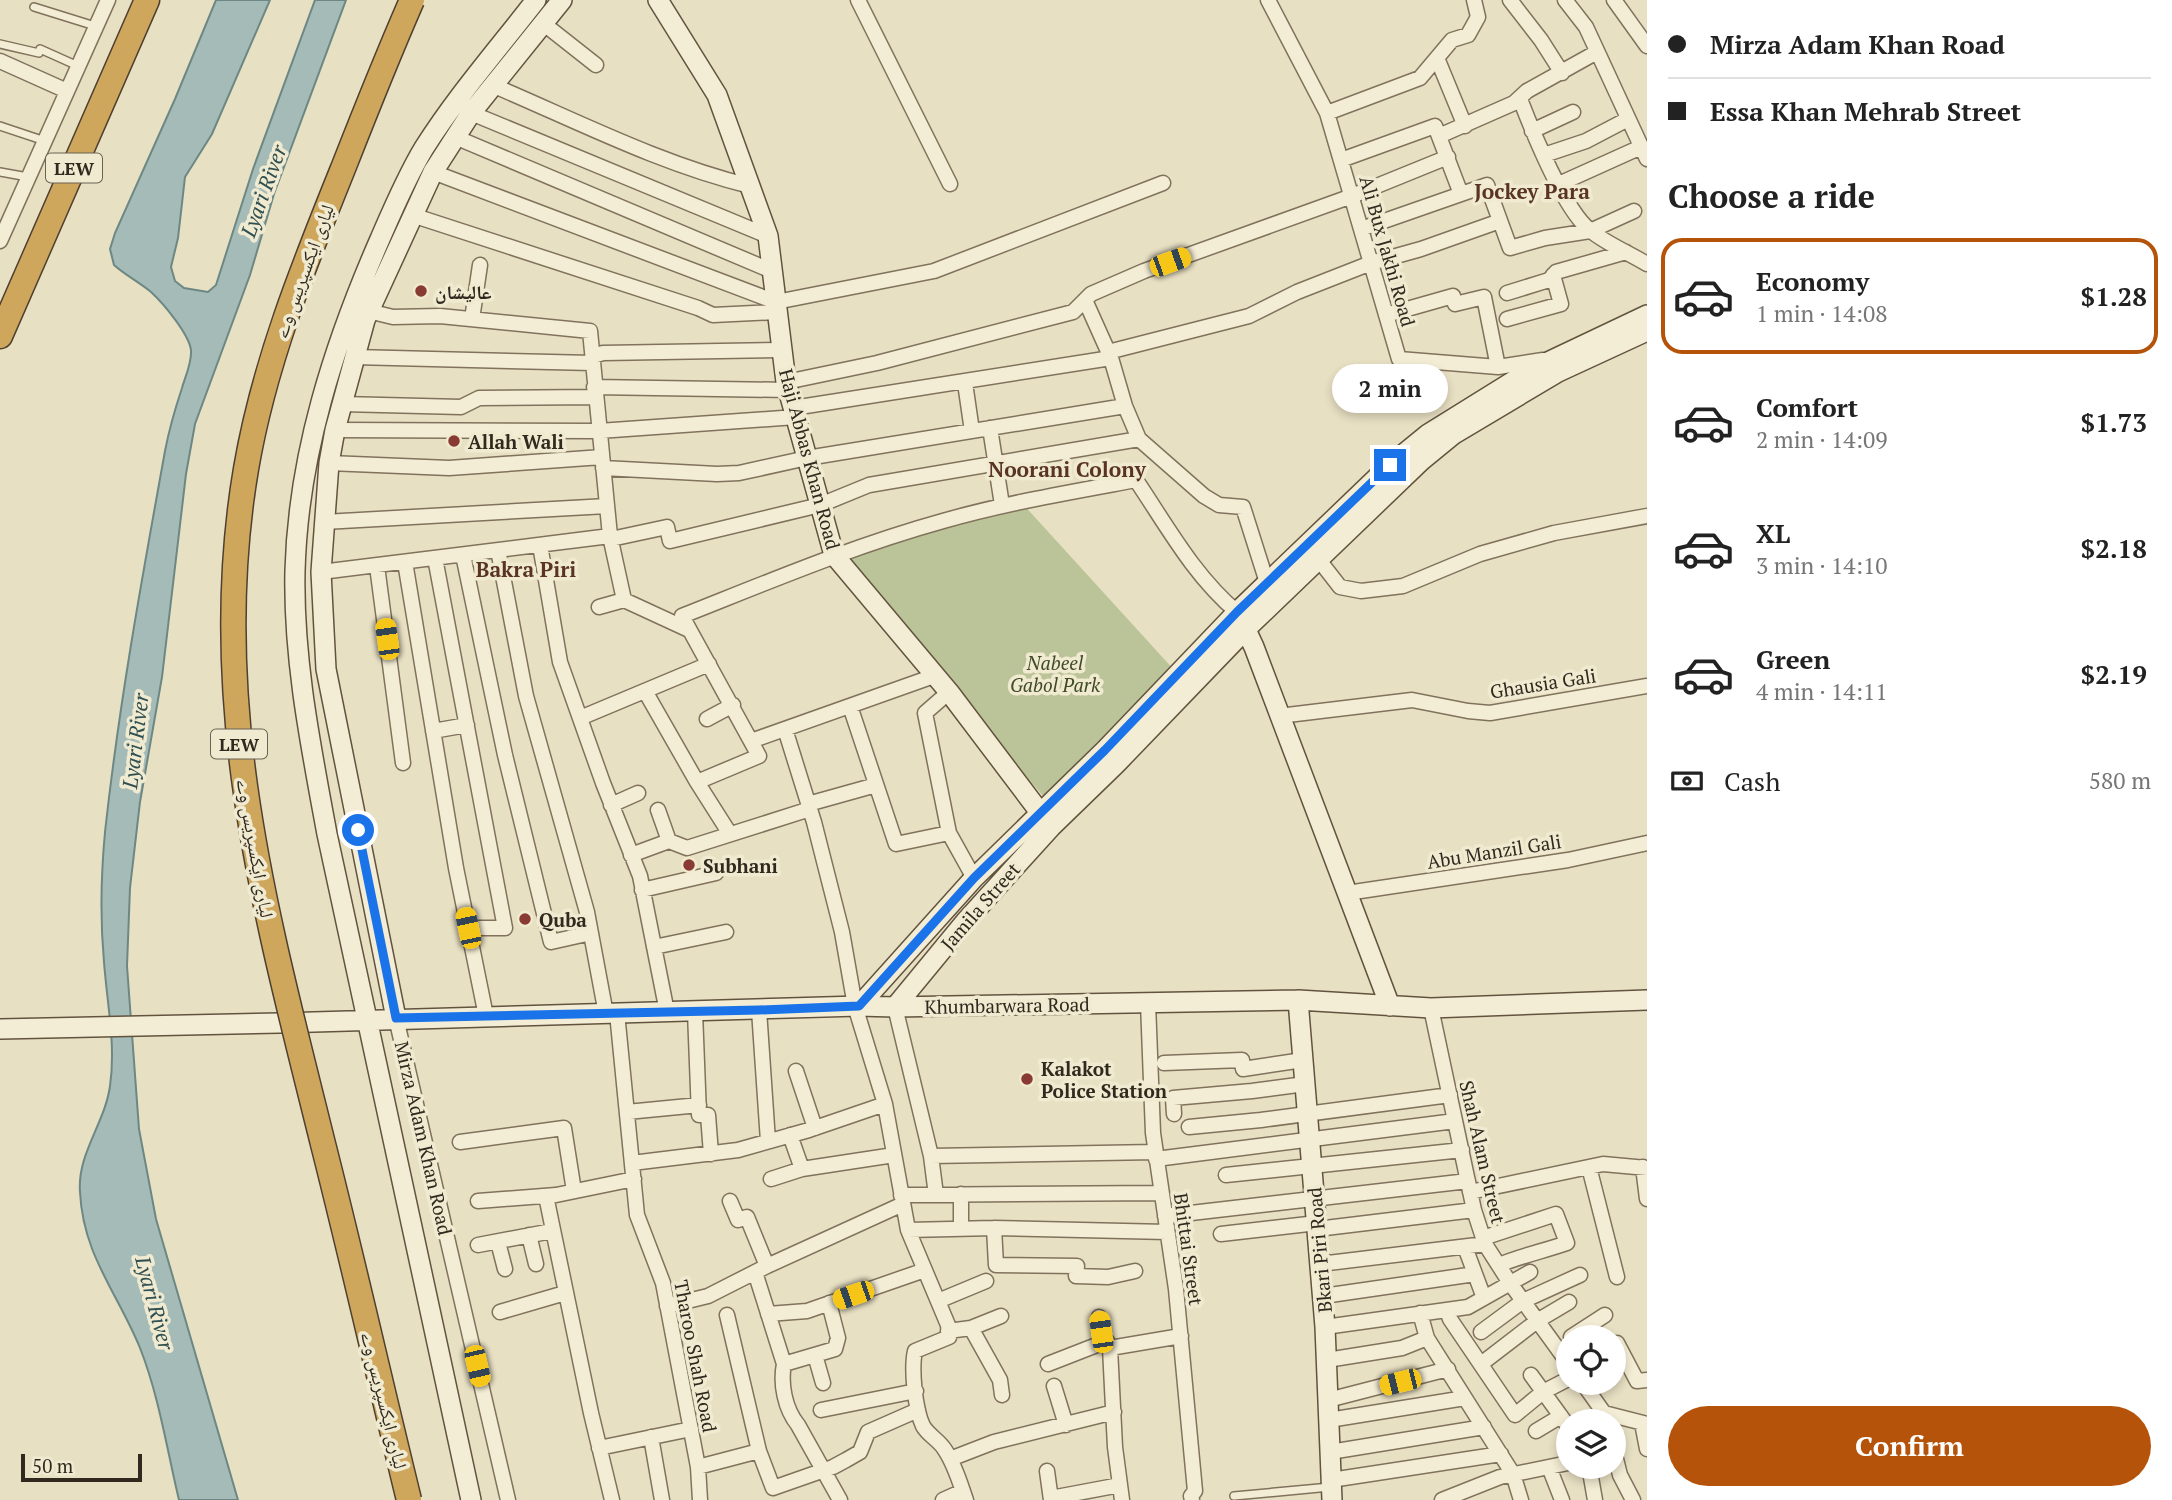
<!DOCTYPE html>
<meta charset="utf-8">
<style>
:root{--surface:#fff;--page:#f6f6f6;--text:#222;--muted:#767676;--line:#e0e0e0;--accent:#b45309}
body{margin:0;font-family:"PT Serif","Noto Naskh Arabic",serif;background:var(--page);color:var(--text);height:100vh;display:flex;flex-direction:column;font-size:26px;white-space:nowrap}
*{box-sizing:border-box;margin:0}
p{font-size:23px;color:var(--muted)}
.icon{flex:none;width:38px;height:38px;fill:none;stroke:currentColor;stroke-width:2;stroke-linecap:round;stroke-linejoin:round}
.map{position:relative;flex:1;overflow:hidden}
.side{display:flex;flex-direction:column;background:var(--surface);width:525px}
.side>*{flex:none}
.top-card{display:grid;align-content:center;height:154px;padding:0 21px;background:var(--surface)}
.fabs{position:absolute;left:1556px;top:1325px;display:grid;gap:14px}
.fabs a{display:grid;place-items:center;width:70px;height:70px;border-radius:50%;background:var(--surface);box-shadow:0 4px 10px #0003;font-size:35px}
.scale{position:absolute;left:21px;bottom:18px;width:121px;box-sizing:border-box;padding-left:7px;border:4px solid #31291e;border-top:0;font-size:19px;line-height:24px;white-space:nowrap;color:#31291e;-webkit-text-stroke:5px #f0ead1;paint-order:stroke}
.end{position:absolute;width:32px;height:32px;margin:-16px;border:9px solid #1a73e8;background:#fff;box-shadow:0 0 0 4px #fff}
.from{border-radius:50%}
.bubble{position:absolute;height:49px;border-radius:24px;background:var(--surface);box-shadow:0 4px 10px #0003;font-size:23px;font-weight:800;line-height:49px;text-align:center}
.car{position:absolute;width:21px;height:42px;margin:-21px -10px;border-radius:9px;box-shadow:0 0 5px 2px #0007;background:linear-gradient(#f5c518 24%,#345 0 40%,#f5c518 0 76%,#345 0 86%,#f5c518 0)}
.top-card b{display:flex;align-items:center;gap:24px;height:66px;font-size:26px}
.top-card b+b{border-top:2px solid var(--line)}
.top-card i{width:18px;height:18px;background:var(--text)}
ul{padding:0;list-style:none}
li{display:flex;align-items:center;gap:21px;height:116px;margin:0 14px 10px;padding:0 7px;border:4px solid transparent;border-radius:21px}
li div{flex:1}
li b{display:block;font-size:26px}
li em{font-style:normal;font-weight:800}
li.active{border-color:var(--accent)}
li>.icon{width:63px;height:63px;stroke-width:1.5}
h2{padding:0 21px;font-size:32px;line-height:84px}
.pay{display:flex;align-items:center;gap:18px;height:77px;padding:0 21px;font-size:26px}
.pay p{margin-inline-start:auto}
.button{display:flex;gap:14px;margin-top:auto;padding:14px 21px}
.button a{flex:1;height:80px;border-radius:42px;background:var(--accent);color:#fff;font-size:28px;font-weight:800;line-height:80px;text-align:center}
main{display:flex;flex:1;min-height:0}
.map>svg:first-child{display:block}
</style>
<main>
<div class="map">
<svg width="1647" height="1500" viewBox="0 0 1647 1500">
<rect width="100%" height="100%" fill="#e8e0c3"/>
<path fill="#bbc498" d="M1021,502L1185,682L1058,813L834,555Z"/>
<path fill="#a4bbb7" stroke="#6d8884" stroke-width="2" d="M216,0H270L212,134L185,177L178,238L171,267L175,281L184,288L208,292L216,285L253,169L315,0H346L274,194L250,275L195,424L186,474L162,677L140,802L130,888L127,966L139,1129L156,1219L238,1500H179C167,1450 159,1396 140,1348C117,1292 83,1255 80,1192C77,1154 105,1123 110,1086C116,1045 107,1003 104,962C100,919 101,875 105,832C119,704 142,578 165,451C169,430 175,409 182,388C185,377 192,363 191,350C189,334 163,303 151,292C139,282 125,275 114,265L110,249L115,233L175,99Z"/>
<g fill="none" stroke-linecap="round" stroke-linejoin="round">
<defs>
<path id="lane" d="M34,7L95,26
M0,44L39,53L40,49L78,66
M0,126L45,141
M0,172L28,177
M1234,1496L1330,1487"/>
<path id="street" d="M858,0L950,184
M1268,0L1327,113L1399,359L1498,367L1543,360
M1510,0L1541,40L1562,73
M1565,0L1586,27L1647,159
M1614,0L1647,46
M544,24L596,65
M1437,58L1465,126
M0,61L67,91
M492,85C577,121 660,164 750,186
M1520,99C1532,130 1565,212 1591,231C1607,244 1629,253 1647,264
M471,113L768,236
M1327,113L1420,78L1452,40L1468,35L1478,17L1474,0
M1532,131L1573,112
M1439,136L1514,103L1527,91L1597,52
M455,137L772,271
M1544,155L1586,141L1628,119
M1341,160L1435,126L1461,194
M433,172L776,302L934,271L1163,183
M1559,184L1641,147
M412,215L698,308L713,315L777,312
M1361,229L1487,185L1510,248L1545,238L1590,231L1634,211
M0,241L108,0
M1507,293L1549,280L1556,272L1626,252
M1085,300L1111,358L1125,406L1139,439L1204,496L1219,505L1243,507L1269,589
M368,311L393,317L440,316L590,331L610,536L624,600L689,630
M1386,315L1453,296L1455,304L1484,297L1498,367
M472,319L480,265
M1507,319L1561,304L1553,275
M1108,352L1249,316L1297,292L1371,263L1421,249L1500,221
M593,356L603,353L782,350
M354,357L592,363
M786,382L877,363L1073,312L1091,294L1144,271L1352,196L1448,157
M965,383L972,431
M594,387L788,390
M342,404L461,407L479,398L596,397
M793,408L1111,358
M990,428L1002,505
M335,430L599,431L796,417
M329,463L449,468L602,457
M603,468L717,474L739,473L807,458L1125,406
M324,522L607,506
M611,539L667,527L670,541L820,505L869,485L1139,439
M540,545L560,662L603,783L640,876L667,1012
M498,550L526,696L587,912L606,1014
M463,555L505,755L551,942L591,933
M435,558L505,928H468
M1319,560L1340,587L1361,591L1403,586L1480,554L1554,533L1647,516
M405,562L456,868L486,1016
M377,566L403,763
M321,572L610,536
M599,607L624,600
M645,691L697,782L730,834
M949,692L925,713L949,833L974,878
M850,706L896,844L949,833
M1279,716L1412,700L1468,711L1490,713L1647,686
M580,718L709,664
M707,719L733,705
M785,729L814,822L842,932L855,1006L885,1104L908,1230L948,1325L949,1337L915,1351C911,1369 915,1409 923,1426C928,1435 940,1441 945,1450C955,1465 960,1483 966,1500
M433,731L467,725
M751,741L934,676
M697,782L759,756L682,616C768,582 853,546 943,521C1006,503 1071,492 1136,480C1167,526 1194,576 1237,612
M808,804L876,785
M611,805L638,793
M658,810L669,841
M631,855L669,841L687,848L810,809
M642,890L716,873
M1347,893L1568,860L1647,843
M654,947L726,932
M1148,1003L1153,1133L1176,1289L1195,1491L1191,1496L1192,1500
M895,1007L931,1156L936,1195
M1431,1008L1474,1210L1485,1244L1510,1283L1568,1363
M759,1010L768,1141
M695,1012L699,1115H708L711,1154
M617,1013L637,1215L663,1283L698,1467L700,1500
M396,1018L508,1500
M1164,1063L1242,1060L1243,1069L1303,1060
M796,1071L815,1128
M627,1112L699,1105
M1174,1114L1173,1098L1252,1091L1305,1084
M1189,1127L1261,1120L1450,1095
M790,1135L802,1169
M460,1142L564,1128L574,1191
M931,1156L1155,1152
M1156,1159L1455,1121
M632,1163L738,1150L809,1130L885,1104
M1589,1167L1617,1277
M1643,1167L1647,1199
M1226,1175L1462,1150
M771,1179L802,1169L894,1155
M1470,1192L1603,1164L1647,1168
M961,1194V1229
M901,1195L1162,1193
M546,1196L591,1413L612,1500
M478,1201L556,1195L634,1179
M730,1201L738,1220L747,1217L767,1266
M1165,1216L1468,1181
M994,1228L996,1265L1077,1266L1076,1276L1108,1277L1135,1271
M1317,1229L1474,1210
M908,1230L994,1228L1167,1232
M1221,1234L1317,1223
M529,1235L536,1264
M1483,1238L1556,1214L1567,1243C1544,1251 1520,1256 1499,1265
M498,1242L505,1269
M478,1245L552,1231
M1465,1247L1484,1298
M1320,1264L1485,1244
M755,1272L784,1364C780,1384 785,1409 798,1425L840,1500
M1323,1296L1475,1274
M938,1301L986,1281
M667,1306L708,1296L767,1266L903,1204
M1447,1310L1450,1319L1515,1415L1543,1392L1568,1379
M500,1312L565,1293
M1420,1313L1427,1338L1513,1474L1521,1500
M768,1314L807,1311L925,1270
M727,1315L759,1451L773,1488L833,1467L846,1460L860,1452L868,1432L918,1410
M1099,1317L1101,1332L1110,1348L1115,1447L1122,1500
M1325,1327L1468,1307L1530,1272
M971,1328L1001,1316
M948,1331L971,1328L1000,1380L1002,1395
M1481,1332L1523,1301L1580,1275
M1571,1337L1605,1315
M1614,1346L1617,1343L1637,1381L1647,1380
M1110,1348L1181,1336
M815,1355L823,1383
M1327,1360L1402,1348L1427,1338
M784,1364L835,1349L838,1338L829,1303
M1048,1364L1107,1341
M1481,1364L1537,1321L1569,1302
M1531,1375L1568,1426
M1582,1382L1604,1413L1647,1424
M1054,1386L1066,1425
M1328,1400L1448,1369
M821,1410L916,1391
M1329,1420L1465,1398
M1642,1423L1647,1449
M1536,1431L1561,1416
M651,1437L662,1500
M599,1448L691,1429
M1614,1451L1620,1475L1633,1500
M1330,1452L1484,1427
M950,1459L994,1442L1114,1412
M1589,1466L1595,1500
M698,1467L759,1451
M1549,1467L1562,1500
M1047,1471L1051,1500
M1331,1480L1501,1454
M1051,1498L1120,1485
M943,1500L963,1491
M1442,1500L1500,1477L1568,1463"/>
<path id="secondary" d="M658,0L717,95L768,236L786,382L834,555L949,692L1048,823
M1241,619L1254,647L1390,1006
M1298,1000L1325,1327L1332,1500
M859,1006L974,878L1105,750L1237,612L1390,465L1428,434L1531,370L1647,315
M895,1007L965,922L1051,827L1116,764L1246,629L1421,461L1454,434L1558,372L1647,331
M396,1018L326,669L321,572L329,463L335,430L365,320L433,172L471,113L562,0
M0,1029L280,1023L859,1006L895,1007L1298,1000L1431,1008L1647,1000
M471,1500L327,834C311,747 293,659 295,571C298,455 334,344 380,239C393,209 407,176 424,148C457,96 498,49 536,0"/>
<path id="highway" d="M0,336L147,0"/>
</defs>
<use href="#lane" stroke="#80725c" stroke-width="10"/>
<use href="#street" stroke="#80725c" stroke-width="17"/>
<use href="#secondary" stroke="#62533f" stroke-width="22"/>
<use href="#highway" stroke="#4e4030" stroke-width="27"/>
<use href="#lane" stroke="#f4edd5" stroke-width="7"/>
<use href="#street" stroke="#f4edd5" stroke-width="14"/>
<use href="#secondary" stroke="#f4edd5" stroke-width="19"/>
<use href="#highway" stroke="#cea65c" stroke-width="24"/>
<defs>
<path id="highway-bridge" d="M409,1500C380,1382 353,1262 323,1144C267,918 206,704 246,469C264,363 304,265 344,166C366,110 388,55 412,0"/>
</defs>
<use href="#highway-bridge" stroke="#4e4030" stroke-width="27" stroke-linecap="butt"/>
<use href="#highway-bridge" stroke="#cea65c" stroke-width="24"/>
</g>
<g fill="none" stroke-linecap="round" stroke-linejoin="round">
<path stroke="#1a73e8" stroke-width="9" d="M358,830L396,1018L759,1010L859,1006L974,878L1105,750L1237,612L1390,465"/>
</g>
<g fill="#883a33" stroke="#f0ead1" stroke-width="2.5">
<circle cx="421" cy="291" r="7"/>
<circle cx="454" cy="441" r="7"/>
<circle cx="689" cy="865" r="7"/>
<circle cx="525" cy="919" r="7"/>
<circle cx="1027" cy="1079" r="7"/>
</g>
<g text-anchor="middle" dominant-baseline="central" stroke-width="7" stroke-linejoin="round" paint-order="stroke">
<g fill="#f0ead1" stroke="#6a6354" stroke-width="2">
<rect x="46" y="153.5" width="56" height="29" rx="5"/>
<rect x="211" y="729.5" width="56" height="29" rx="5"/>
</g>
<g font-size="18" font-weight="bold" fill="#31291e">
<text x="74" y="168">LEW</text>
<text x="239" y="744">LEW</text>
</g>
<g font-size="19" fill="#31291e" stroke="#f0ead1">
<text transform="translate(1388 251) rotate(74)">Ali Bux Jakhi Road</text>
<text transform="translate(303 271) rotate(-70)">لیاری ایکسپریس وے</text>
<text transform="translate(810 459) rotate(75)">Haji Abbas Khan Road</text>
<text transform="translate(1543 683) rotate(-9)">Ghausia Gali</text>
<text transform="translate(256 848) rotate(80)">لیاری ایکسپریس وے</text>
<text transform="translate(1494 851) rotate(-9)">Abu Manzil Gali</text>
<text transform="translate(980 906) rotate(-49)">Jamila Street</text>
<text transform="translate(1007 1005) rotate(-1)">Khumbarwara Road</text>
<text transform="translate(424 1138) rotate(77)">Mirza Adam Khan Road</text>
<text transform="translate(1483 1152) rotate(77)">Shah Alam Street</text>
<text transform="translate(1189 1249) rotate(82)">Bhittai Street</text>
<text transform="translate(1319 1250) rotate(-95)">Bkari Piri Road</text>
<text transform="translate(696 1356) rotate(79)">Tharoo Shah Road</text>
<text transform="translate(385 1400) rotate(76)">لیاری ایکسپریس وے</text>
</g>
<g font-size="19" font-weight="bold" fill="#31291e" stroke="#f0ead1" text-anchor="start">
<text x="435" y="291">عالیشان</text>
<text x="468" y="441">Allah Wali</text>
<text x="703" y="865">Subhani</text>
<text x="539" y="919">Quba</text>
<text x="1041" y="1068">Kalakot<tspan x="1041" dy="22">Police Station</tspan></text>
</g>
<g font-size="19" font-style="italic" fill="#3f4b27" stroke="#f0ead1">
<text x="1055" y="662">Nabeel<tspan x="1055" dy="22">Gabol Park</tspan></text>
</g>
<g font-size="21" font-style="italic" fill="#2f4f50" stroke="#f0ead1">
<text transform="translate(263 191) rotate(-70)">Lyari River</text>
<text transform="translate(135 741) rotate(-83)">Lyari River</text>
<text transform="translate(155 1303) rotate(75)">Lyari River</text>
</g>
<g font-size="21" font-weight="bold" fill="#593323" stroke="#f0ead1">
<text x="1532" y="191">Jockey Para</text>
<text x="1067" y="469">Noorani Colony</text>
<text x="526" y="569">Bakra Piri</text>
</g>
</g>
</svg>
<div class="fabs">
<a><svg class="icon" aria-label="locate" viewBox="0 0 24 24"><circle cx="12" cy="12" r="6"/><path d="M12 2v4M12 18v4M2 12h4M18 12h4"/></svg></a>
<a><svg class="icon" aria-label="layers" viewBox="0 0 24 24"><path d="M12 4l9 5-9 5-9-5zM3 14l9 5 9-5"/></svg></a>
</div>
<div class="scale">50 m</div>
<i class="end from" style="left:358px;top:830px"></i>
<i class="end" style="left:1390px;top:465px"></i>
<div class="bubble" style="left:1332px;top:364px;width:116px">2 min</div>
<i class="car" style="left:1170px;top:262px;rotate:70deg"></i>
<i class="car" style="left:387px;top:639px;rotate:352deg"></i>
<i class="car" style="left:468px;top:928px;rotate:348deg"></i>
<i class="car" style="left:853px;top:1295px;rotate:251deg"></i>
<i class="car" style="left:1101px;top:1332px;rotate:352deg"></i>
<i class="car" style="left:477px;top:1366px;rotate:167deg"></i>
<i class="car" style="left:1400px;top:1382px;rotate:256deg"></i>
</div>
<section class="side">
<div class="top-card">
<b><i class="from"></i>Mirza Adam Khan Road</b>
<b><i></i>Essa Khan Mehrab Street</b>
</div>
<h2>Choose a ride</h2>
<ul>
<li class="active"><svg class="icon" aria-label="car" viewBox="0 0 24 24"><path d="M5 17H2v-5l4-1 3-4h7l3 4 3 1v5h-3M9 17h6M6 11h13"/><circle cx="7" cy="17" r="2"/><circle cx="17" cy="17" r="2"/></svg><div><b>Economy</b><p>1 min · 14:08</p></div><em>$1.28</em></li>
<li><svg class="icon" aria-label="car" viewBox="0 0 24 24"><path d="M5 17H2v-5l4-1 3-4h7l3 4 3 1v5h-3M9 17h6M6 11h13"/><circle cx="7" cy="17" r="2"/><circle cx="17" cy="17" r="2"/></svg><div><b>Comfort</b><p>2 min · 14:09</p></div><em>$1.73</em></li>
<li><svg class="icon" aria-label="car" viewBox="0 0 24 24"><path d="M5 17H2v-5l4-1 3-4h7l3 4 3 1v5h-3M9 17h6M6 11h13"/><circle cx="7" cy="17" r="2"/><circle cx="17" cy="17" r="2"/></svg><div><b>XL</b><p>3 min · 14:10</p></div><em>$2.18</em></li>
<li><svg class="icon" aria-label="car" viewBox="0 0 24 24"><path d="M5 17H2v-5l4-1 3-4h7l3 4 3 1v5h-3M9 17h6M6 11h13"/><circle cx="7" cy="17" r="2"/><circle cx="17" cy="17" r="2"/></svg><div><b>Green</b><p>4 min · 14:11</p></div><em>$2.19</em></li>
</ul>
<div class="pay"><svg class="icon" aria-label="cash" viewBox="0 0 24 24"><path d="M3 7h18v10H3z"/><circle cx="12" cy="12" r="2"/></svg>Cash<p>580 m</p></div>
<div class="button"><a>Confirm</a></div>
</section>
</main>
